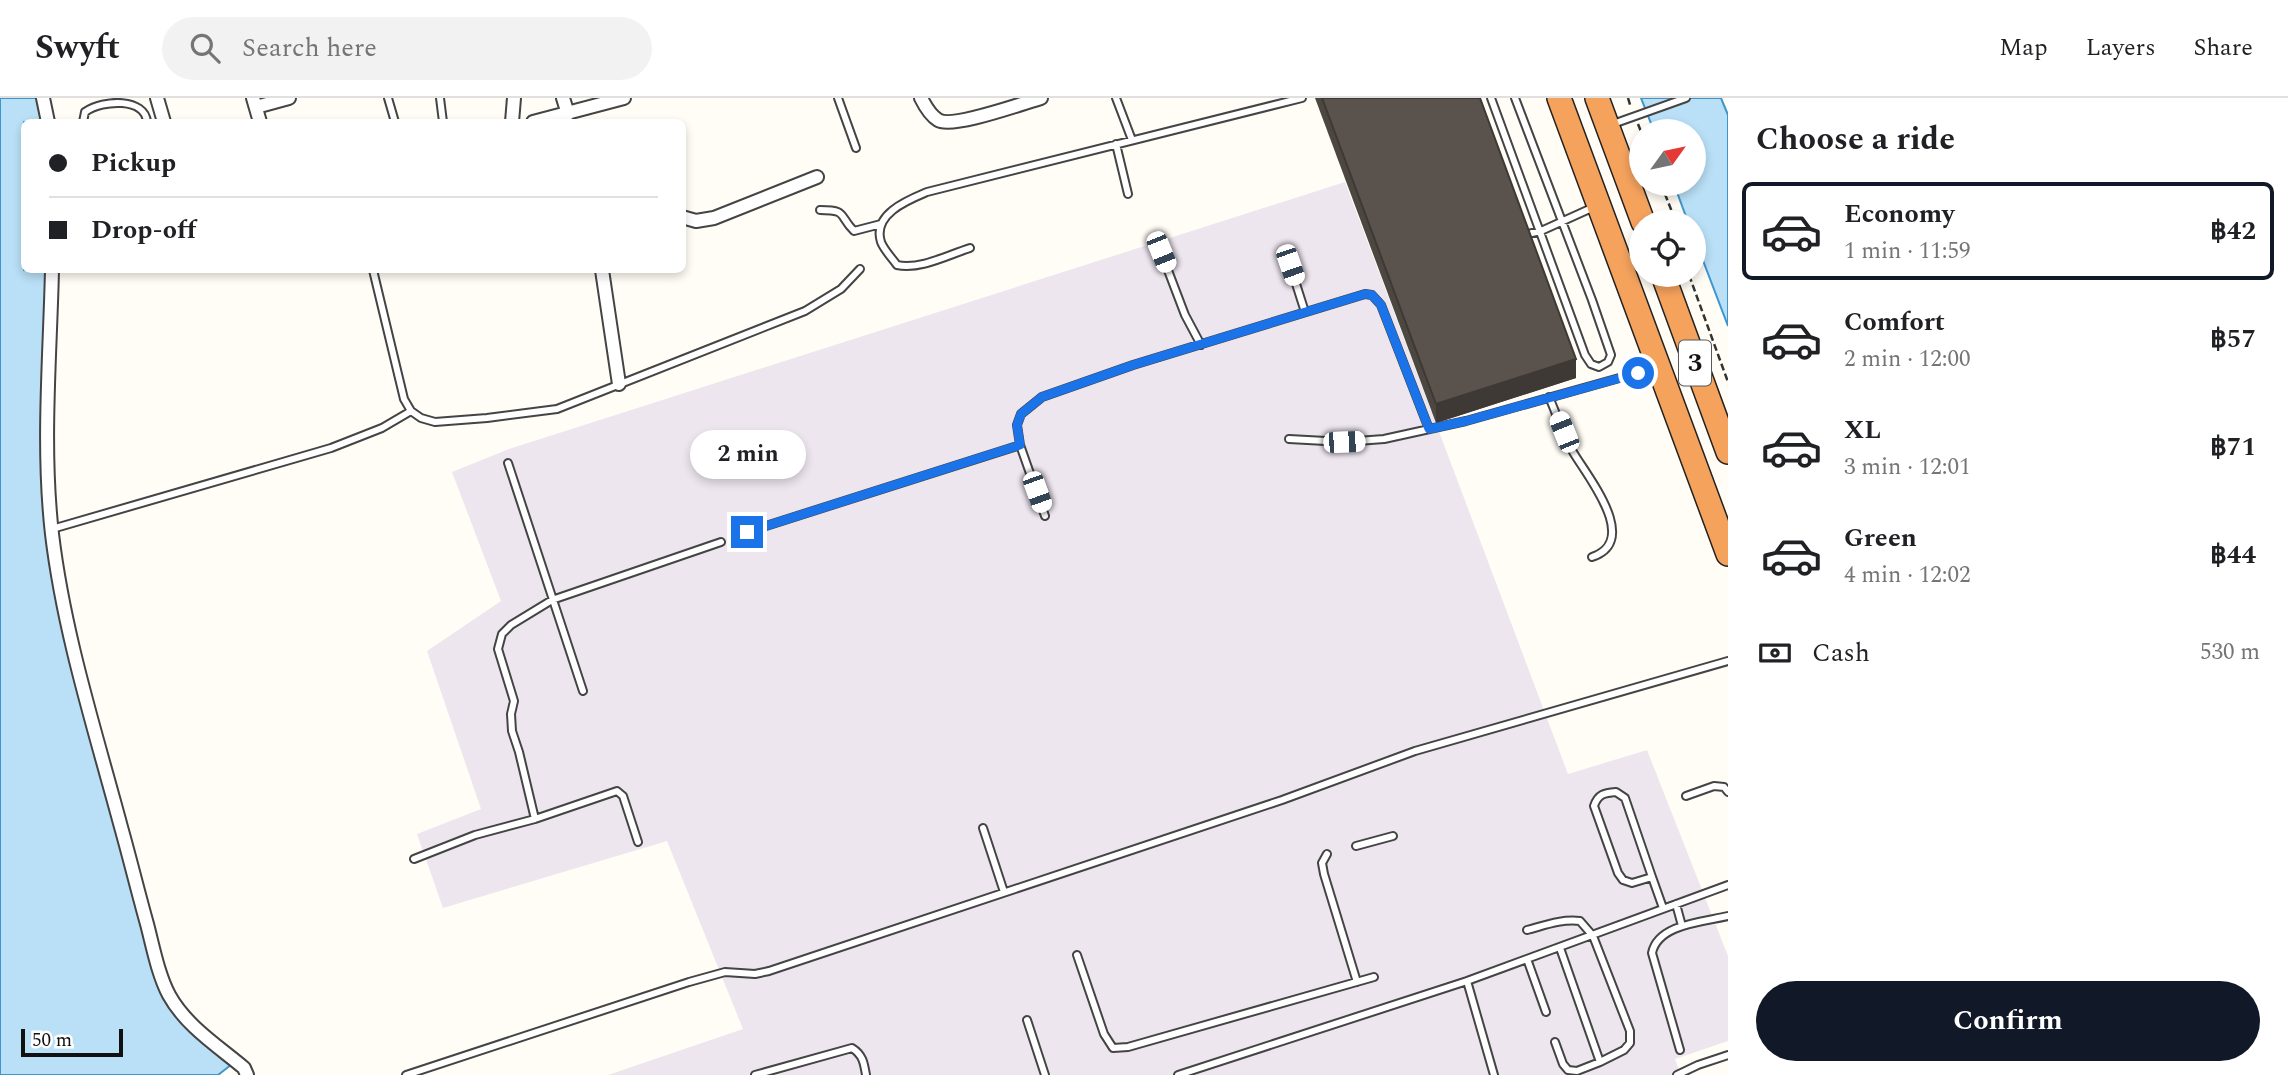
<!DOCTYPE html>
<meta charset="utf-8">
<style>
:root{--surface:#fff;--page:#f2f2f2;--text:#202124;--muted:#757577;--line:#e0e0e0;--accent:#111827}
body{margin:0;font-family:Spectral,serif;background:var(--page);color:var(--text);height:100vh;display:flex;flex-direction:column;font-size:26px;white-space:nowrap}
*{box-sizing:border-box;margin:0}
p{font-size:23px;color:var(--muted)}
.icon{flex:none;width:38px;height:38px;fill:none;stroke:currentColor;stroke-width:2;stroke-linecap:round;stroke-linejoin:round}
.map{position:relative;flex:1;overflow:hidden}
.side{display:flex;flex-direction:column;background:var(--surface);width:560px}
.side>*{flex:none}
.hud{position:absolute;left:21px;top:21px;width:665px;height:154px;border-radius:10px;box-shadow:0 4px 10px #0003;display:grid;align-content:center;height:154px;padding:0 28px;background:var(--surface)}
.needle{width:46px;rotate:57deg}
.controls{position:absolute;left:1629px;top:21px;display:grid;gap:14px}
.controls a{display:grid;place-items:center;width:77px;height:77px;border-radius:50%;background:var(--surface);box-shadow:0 4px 10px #0003;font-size:35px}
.scale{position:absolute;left:21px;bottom:18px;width:102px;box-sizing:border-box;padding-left:7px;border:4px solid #111;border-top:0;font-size:19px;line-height:24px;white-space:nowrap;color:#111;-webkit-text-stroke:5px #fff;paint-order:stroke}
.end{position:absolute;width:32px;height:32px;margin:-16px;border:9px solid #1a73e8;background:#fff;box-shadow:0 0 0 4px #fff}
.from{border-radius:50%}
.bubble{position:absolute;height:49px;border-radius:24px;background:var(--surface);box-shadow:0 4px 10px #0003;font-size:23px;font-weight:700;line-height:49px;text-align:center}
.car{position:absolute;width:21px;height:42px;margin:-21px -10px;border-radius:9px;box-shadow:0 0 5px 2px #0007;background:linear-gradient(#fff 24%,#345 0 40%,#fff 0 76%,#345 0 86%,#fff 0)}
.hud b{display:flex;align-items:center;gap:24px;height:66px;font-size:26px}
.hud b+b{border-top:2px solid var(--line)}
.hud i{width:18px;height:18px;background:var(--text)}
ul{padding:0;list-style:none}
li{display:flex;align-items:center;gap:21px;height:98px;margin:0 14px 10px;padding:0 14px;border:4px solid transparent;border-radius:10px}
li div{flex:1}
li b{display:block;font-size:26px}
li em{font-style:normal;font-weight:700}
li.on{border-color:var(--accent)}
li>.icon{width:63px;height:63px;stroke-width:1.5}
h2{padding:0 28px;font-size:32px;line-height:84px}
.pay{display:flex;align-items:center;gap:18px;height:77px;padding:0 28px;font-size:26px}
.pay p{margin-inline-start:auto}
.action{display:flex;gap:14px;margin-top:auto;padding:14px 28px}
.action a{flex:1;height:80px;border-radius:42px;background:var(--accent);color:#fff;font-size:28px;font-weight:700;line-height:80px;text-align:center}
header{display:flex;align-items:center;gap:42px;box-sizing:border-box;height:98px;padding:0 35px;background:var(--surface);border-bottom:2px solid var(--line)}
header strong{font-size:33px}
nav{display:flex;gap:38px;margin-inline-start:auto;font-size:24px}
.search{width:490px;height:63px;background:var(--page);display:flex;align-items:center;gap:18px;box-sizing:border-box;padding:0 24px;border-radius:38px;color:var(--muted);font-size:26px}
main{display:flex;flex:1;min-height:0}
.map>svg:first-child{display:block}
</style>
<header>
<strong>Swyft</strong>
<div class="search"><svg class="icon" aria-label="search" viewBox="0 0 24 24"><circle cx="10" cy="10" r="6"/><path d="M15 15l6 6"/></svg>Search here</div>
<nav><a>Map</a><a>Layers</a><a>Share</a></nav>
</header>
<main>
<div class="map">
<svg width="1728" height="977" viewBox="0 0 1728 977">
<rect width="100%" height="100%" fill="#fffdf5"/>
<path fill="#eee6ef" d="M1345,84L1568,676L1647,652L1728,858V943L1675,961L1681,977H608L743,931L667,743L443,810L417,736L481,711L427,553L501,503L452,374L509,351Z"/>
<path fill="#b9e0f7" stroke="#3f96cf" stroke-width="2" d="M0,0H42L48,24H24V172H51L48,392L66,520L170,897L236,963L218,977H0Z
M1641,0H1721L1728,17V228L1694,139V124H1688L1674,86H1694V33H1654Z"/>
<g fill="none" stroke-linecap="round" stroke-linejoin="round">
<defs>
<path id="lane" d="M388,0L395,24
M440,0L443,24
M838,0L856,50
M1116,0L1132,42
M1491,0L1585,257L1591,266L1599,269L1608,264L1611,257L1592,202L1515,0
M83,24L85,14C104,1 145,0 147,24
M1613,26L1686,0
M1116,46L1128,96
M820,112C848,112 838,117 854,133L881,126
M1523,137L1541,133L1594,109
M970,150C948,157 920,172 897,167C892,160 884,152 881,144C872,116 908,102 927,94L1302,0
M1161,154L1185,217L1201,247
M1290,167L1305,214
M373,172L404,301L411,313L421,320L435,324L487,320L557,311L805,213L841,191L860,171
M1549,299C1557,317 1563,337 1573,354C1587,378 1641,443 1592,459
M1289,341L1344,344L1384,341L1466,323L1655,270
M1020,347L1045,418
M508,365L583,593
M52,431L331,350L382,330L411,313
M747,434L1020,347L1017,327L1021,316L1042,299L1133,267L1365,196L1372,197L1381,207L1429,331
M1616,694L1625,700L1652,779L1632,785L1623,782L1618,775L1594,708C1598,696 1604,695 1616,694Z
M1686,698L1714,688L1724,689L1728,694
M535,721L617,693L623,698L638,744
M983,730L1004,794
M1356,748L1393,738
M1327,756L1322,765L1324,776L1357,884
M414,761L475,737L535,721L519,654L512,633L511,616L514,603L498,551L502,536L511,527L552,502L721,444
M1652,779L1663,810
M1676,806L1682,828
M1527,832C1546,827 1561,821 1580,823L1593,838L1630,933V945L1624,952L1600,964L1560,850
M1077,857L1104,936L1113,950L1128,949L1374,879
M1527,861L1546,914
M1467,883L1494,977
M1027,922L1045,977
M1555,944L1563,966L1568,972L1577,973L1600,964
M1680,952L1652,855C1658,826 1703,824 1728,818
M406,977L689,884L725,874L755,876L769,873L1282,702L1415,653L1728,563
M755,977L852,950C863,957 864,965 866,977
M1178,977L1467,883L1728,787
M1677,977L1698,967L1728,957"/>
<path id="street" d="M43,0L48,24
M157,0L164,24
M253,0L260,24
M563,0L568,16
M921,0C925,8 930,17 938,22C952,31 1023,5 1041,0
M256,9L289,0
M512,24L514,0
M533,24L624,0
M682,119L696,123L714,120L817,79
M52,172C50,259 42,348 52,436C64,536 95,632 121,729C130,761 138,794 147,826C153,849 158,876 169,897C186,928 218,948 244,970L247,977
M602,172L619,286"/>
<path id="highway" d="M1559,0L1728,456
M1597,0L1643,124
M1663,177L1728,354"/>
</defs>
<use href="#lane" stroke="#444" stroke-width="10"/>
<use href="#street" stroke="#444" stroke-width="16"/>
<use href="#highway" stroke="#222" stroke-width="26"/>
<path stroke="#333" stroke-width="2.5" stroke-dasharray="7 3.5" stroke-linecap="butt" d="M1628,0L1631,10
M1638,26L1642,36
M1661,86L1676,124
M1689,177L1728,284"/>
<use href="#lane" stroke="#fff" stroke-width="6"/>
<use href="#street" stroke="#fff" stroke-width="12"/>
<use href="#highway" stroke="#f5a25d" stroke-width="23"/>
</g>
<path fill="#4d4742" d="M1315,0H1480L1576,280L1436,325Z"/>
<path fill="#3f3936" d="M1576,261V280L1436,325V306Z"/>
<path fill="#5a524d" stroke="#3f3936" stroke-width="2" d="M1322,0H1480L1576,261L1436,306Z"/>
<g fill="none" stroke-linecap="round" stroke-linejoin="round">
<path stroke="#1a73e8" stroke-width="9" d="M747,434L1020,347L1017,327L1021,316L1042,299L1133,267L1365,196L1372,197L1381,207L1429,331L1466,323L1638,275"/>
</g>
<g text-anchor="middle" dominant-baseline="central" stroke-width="7" stroke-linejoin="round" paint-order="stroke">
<rect fill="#fff" stroke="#585858" stroke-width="2" x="1679" y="242.5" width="32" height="45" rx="5"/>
<g font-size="26" font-weight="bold" fill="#111">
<text x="1695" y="265">3</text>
</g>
</g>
</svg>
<div class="controls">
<a><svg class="needle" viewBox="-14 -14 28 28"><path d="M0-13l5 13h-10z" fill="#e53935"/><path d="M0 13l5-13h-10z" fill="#757577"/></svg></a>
<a><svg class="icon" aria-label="locate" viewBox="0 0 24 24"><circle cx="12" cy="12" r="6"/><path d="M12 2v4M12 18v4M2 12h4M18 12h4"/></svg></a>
</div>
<div class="scale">50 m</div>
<i class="end from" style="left:1638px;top:275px"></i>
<i class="end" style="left:747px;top:434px"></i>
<div class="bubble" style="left:690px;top:332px;width:116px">2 min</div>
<i class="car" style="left:1161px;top:154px;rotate:158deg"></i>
<i class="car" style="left:1290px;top:167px;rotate:161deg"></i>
<i class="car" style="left:1564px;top:334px;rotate:338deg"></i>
<i class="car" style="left:1344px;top:344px;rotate:88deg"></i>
<i class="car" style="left:1037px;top:394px;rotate:160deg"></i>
<div class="hud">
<b><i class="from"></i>Pickup</b>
<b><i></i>Drop-off</b>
</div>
</div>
<section class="side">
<h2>Choose a ride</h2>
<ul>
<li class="on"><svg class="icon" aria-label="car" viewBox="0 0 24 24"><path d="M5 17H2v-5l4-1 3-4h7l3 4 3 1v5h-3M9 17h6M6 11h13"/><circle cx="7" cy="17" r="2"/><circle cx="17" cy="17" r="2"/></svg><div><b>Economy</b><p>1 min · 11:59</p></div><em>฿42</em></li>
<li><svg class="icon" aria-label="car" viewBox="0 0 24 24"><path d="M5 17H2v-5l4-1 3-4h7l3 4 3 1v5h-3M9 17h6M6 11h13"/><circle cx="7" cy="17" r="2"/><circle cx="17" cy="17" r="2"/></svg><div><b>Comfort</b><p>2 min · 12:00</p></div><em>฿57</em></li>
<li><svg class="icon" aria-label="car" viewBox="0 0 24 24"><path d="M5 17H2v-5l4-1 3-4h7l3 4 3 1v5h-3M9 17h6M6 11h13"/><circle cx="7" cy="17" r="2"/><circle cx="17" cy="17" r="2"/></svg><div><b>XL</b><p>3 min · 12:01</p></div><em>฿71</em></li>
<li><svg class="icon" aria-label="car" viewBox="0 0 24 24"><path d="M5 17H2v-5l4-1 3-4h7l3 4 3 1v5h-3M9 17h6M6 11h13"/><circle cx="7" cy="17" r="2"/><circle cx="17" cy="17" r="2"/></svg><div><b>Green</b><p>4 min · 12:02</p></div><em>฿44</em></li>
</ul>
<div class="pay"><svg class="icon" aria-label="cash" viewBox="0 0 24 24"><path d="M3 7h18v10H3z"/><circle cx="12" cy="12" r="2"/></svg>Cash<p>530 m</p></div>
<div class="action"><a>Confirm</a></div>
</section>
</main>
